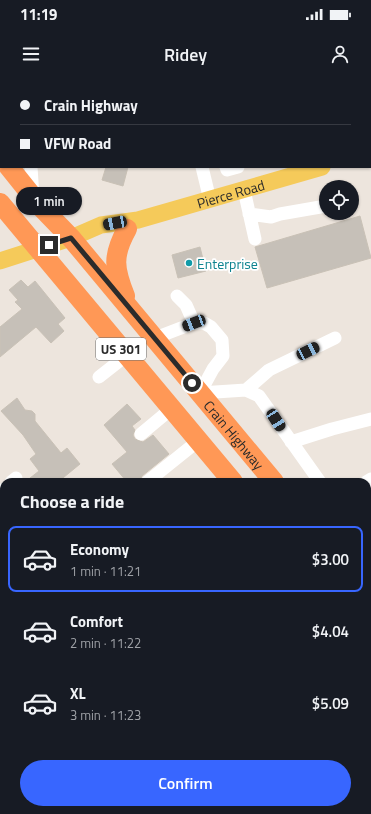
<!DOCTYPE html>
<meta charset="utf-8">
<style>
:root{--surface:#171b24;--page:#20242c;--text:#f1f3f6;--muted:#9ea1a6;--line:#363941;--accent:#3866ff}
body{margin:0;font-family:"Titillium Web",sans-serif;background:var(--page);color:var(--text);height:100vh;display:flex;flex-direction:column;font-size:15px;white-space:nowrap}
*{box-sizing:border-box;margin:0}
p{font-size:13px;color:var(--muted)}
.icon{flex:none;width:22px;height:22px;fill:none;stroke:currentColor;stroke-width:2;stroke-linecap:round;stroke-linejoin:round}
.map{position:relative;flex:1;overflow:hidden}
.sheet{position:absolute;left:0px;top:398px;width:371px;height:336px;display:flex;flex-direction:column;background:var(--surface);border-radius:12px 12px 0 0;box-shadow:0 1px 3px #0004}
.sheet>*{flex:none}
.guide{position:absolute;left:0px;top:0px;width:371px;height:88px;box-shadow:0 1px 3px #0004;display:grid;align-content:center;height:88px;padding:0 20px;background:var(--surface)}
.fabs{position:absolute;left:319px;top:100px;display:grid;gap:8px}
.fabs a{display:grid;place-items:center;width:40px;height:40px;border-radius:50%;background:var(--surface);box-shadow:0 1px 3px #0004;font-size:20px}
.end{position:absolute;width:18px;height:18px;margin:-9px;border:5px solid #2b2b2b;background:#fff;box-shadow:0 0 0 2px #fff}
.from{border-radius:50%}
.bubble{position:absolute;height:28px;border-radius:14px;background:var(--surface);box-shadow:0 1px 3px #0004;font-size:13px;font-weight:600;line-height:28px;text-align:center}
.car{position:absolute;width:12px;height:24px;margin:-12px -6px;border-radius:5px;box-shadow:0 0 3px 1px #0007;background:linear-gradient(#222 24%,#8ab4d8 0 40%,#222 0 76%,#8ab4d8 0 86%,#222 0)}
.guide b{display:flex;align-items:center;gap:14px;height:38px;font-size:15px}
.guide b+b{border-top:1px solid var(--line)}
.guide i{width:10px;height:10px;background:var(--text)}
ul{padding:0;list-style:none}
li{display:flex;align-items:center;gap:12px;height:66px;margin:0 8px 6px;padding:0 12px;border:2px solid transparent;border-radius:8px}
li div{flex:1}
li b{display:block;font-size:15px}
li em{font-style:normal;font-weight:600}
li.selected{border-color:var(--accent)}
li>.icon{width:36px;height:36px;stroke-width:1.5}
h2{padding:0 20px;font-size:18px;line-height:48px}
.cta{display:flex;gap:8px;margin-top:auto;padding:8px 20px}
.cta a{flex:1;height:46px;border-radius:24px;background:var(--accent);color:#fff;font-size:16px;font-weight:600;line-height:46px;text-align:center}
.status{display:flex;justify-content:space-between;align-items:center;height:28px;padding:0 20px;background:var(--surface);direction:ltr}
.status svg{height:11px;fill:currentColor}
header{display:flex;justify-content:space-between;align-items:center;height:52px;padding:0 20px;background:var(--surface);font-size:18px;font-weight:600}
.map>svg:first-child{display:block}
</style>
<div class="status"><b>11:19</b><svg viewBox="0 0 49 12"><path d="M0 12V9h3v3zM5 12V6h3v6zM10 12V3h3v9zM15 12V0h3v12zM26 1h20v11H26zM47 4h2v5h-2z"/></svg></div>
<header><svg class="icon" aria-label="menu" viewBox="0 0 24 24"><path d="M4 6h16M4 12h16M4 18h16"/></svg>Ridey<svg class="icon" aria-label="person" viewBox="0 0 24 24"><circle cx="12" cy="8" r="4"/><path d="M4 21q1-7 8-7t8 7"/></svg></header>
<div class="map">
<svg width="371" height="734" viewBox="0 0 371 734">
<rect width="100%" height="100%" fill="#ede5dd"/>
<path fill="#b5e697" d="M0,579L4,581V683L0,687Z"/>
<path fill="#c6c0b8" stroke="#c9c1b6" d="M106,87H128L123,106L102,100Z
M360,136L371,178L267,208L255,167Z
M200,167L206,191L178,198L172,175Z
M21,200L28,207L35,201L65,238L58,244L64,251L51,263L36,247L0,277V247L22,229L15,222L18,220L9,210Z
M17,318L25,330L32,331L35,334V341L61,373L67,368L80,384L58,402H25L39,391L30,379L36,374L23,355L1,331Z
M127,324L141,339L132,346L135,350L133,355L135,359L143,362L153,355L169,374L142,396L139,402H127L112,384L127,372L104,345Z"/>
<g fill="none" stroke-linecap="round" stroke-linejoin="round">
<path stroke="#fff" stroke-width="13" d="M52,0L53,1
M170,0L171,1
M108,1L109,0
M0,61H1
M31,87L33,117
M202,87L210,120
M226,87L227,90L238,87
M244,110L255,159
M249,134L271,137L280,134L326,126
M177,216L186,225L194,243
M155,258L194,243H204L211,247L222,260L223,276L213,289L200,313
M99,297L127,275
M246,310L269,290L335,258
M200,313L246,310L259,316L320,402
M141,354L171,329
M291,362L332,349L371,339
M11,402L16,398
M147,402L198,361
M366,402L371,399
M0,412L4,409
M367,442L371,447
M367,502L371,501
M0,555L4,551
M367,620L371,617
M367,718L371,716
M241,734L246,730
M331,734L341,730"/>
<g stroke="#f5ca5a" stroke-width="17">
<path d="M346,0V1"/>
<path d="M361,0V1"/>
<path d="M370,29L371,32"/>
<path d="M370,74V75"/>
<path id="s1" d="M0,181L71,158L101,145L138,140L322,87"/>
<path d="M0,476L4,480"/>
<path d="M265,730L269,734"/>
</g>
<g stroke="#ff9856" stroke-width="20">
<path id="s2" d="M9,87L41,127L71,158L274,402"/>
<path d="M0,123L233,402"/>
<path d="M125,216C114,188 112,176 127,149"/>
<path d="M367,515L371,520"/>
<path d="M367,563L371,568"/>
</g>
</g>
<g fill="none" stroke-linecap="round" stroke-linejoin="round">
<path stroke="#2b2b2b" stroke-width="5" d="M49,165L71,158L192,303"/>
</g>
<circle fill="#0f9aa8" stroke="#fff" stroke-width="1.5" cx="189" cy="183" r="4"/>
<g text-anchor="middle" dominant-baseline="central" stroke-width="3.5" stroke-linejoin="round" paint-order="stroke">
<rect fill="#fff" stroke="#6b6b6b" stroke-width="1" x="96" y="258" width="50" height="22" rx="3"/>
<g font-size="13" font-weight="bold" fill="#2b2b2b">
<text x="121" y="269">US 301</text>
</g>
<g font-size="14" fill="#2b2b2b" stroke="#fff">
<text stroke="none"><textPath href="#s1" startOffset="241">Pierce Road</textPath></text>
<text stroke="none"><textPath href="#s2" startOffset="350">Crain Highway</textPath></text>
</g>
<g font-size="14" fill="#0d838f" stroke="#fff" text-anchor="start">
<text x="197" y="183">Enterprise</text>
</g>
</g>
</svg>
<div class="fabs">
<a><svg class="icon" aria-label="locate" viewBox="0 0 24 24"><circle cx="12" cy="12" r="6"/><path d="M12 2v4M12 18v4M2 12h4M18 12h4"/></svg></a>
</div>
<i class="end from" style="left:192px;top:303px"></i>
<i class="end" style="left:49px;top:165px"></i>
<div class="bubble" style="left:16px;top:107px;width:66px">1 min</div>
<i class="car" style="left:115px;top:143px;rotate:259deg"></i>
<i class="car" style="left:194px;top:243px;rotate:249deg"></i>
<i class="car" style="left:308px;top:271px;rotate:64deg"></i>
<i class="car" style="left:276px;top:340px;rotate:147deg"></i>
<div class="guide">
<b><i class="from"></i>Crain Highway</b>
<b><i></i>VFW Road</b>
</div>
<section class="sheet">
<h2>Choose a ride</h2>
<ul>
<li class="selected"><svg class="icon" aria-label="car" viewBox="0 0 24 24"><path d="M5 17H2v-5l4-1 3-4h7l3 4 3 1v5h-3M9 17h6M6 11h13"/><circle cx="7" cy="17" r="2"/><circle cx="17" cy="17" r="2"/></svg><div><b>Economy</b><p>1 min · 11:21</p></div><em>$3.00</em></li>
<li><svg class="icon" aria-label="car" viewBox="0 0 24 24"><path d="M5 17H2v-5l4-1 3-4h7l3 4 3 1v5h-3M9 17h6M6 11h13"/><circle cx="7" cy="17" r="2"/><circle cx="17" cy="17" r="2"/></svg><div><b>Comfort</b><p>2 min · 11:22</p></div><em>$4.04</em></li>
<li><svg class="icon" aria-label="car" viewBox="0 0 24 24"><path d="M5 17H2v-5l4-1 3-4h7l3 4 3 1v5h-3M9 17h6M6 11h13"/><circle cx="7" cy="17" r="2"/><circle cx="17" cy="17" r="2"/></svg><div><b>XL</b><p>3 min · 11:23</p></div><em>$5.09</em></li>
</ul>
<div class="cta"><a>Confirm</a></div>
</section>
</div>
